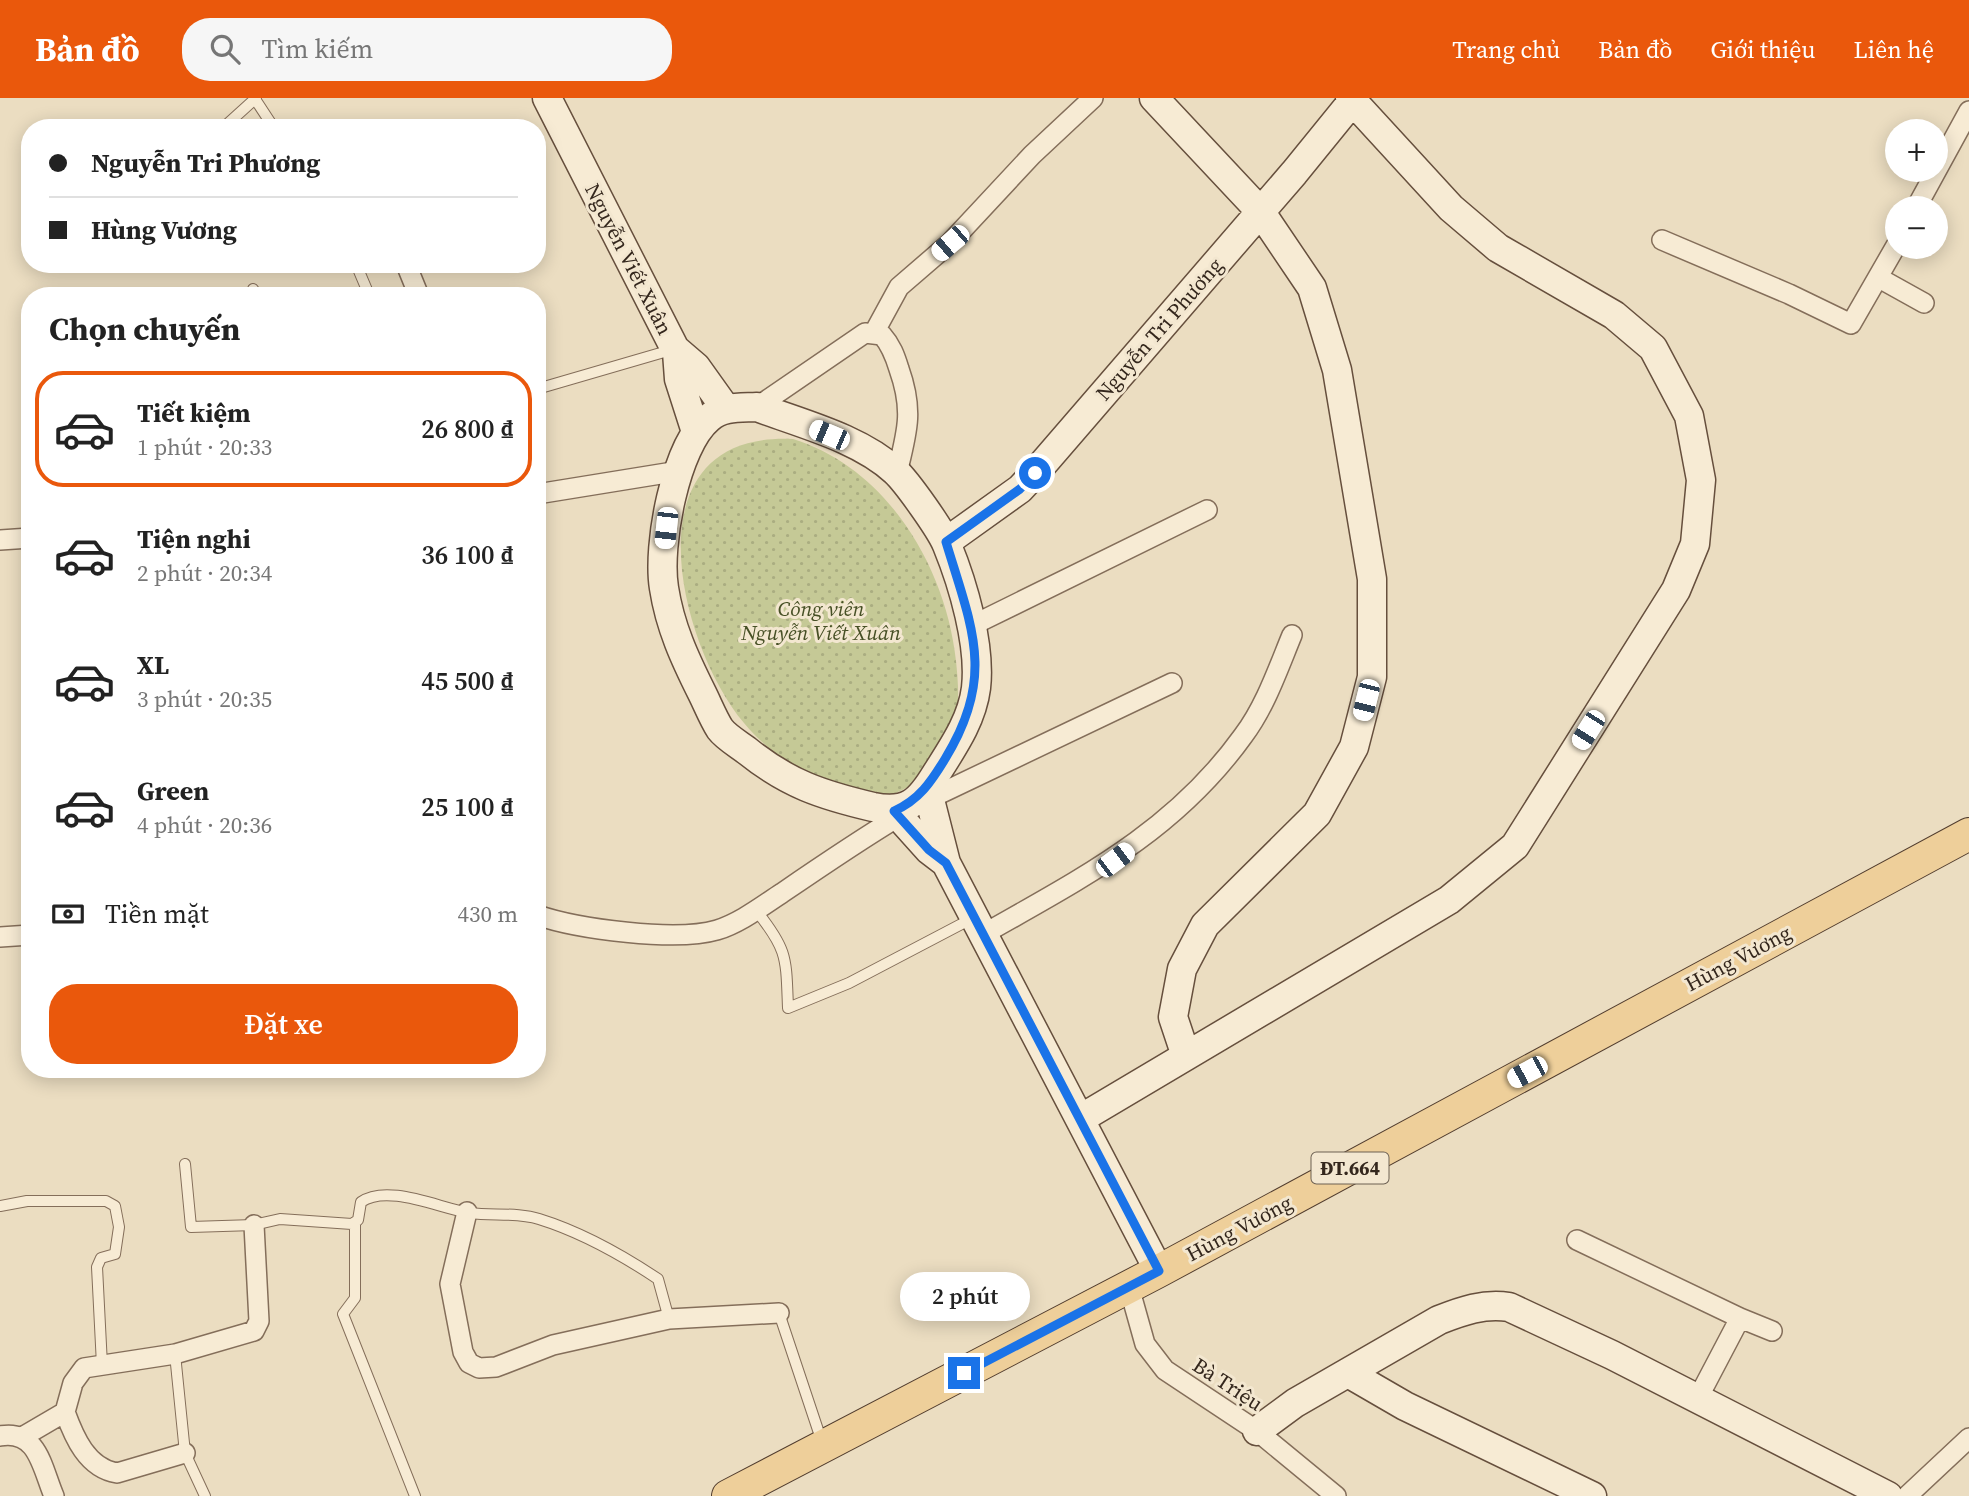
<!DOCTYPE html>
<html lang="vi">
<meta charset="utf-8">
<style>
:root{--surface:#fff;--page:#f6f6f6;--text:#222;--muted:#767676;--line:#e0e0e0;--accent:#ea580c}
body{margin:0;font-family:"Source Serif 4",serif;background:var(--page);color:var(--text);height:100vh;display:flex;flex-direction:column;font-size:26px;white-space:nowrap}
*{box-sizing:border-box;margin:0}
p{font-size:23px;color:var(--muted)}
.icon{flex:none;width:38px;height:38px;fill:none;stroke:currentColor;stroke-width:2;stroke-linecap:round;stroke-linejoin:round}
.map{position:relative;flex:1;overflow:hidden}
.panel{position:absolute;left:21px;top:189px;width:525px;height:791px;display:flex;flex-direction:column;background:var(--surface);border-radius:28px;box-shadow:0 4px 18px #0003}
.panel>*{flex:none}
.banner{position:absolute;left:21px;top:21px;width:525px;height:154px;border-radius:28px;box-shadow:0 4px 18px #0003;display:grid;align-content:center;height:154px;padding:0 28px;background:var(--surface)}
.tools{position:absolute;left:1885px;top:21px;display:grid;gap:14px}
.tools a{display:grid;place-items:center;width:63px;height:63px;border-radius:50%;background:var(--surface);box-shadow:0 4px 18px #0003;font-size:35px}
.end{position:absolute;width:32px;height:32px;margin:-16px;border:9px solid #1a73e8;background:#fff;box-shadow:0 0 0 4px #fff}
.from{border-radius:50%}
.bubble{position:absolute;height:49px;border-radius:24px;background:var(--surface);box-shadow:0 4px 18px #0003;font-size:23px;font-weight:600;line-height:49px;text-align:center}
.car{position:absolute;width:21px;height:42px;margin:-21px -10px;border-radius:9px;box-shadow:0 0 5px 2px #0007;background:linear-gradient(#fff 24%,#345 0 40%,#fff 0 76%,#345 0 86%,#fff 0)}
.banner b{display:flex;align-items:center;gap:24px;height:66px;font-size:26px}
.banner b+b{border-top:2px solid var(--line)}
.banner i{width:18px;height:18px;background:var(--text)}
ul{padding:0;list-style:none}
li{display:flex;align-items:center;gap:21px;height:116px;margin:0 14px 10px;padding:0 14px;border:4px solid transparent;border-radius:28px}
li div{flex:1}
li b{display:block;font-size:26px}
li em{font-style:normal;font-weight:600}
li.current{border-color:var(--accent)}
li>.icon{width:63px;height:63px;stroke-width:1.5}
h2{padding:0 28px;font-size:32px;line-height:84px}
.pay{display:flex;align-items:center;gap:18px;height:77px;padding:0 28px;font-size:26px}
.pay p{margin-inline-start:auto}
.button{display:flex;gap:14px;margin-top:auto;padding:14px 28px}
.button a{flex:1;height:80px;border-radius:28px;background:var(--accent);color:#fff;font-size:28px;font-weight:600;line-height:80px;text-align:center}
header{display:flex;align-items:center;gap:42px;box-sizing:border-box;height:98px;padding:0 35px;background:var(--accent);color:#fff}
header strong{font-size:33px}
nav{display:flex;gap:38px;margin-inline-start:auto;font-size:24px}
.search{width:490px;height:63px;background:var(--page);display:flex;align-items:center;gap:18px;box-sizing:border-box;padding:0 24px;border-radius:28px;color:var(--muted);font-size:26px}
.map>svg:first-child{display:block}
</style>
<header>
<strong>Bản đồ</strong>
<div class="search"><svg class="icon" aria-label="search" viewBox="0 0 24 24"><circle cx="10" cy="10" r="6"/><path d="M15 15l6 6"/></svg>Tìm kiếm</div>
<nav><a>Trang chủ</a><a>Bản đồ</a><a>Giới thiệu</a><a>Liên hệ</a></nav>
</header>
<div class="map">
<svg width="1969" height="1398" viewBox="0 0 1969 1398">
<defs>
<pattern id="park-dots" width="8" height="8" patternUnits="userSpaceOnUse" patternTransform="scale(1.75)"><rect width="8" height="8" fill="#c5c996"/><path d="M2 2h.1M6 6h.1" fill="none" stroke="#aaad81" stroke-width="1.8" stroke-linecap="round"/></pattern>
</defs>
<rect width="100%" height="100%" fill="#ebddc1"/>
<path fill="url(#park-dots)" d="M793,341C887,370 946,469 956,563C958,582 960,607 955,626C952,636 941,648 935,657C922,676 913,691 889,697C863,703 847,693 824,683C792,668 767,653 744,625C677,545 626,333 793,341Z"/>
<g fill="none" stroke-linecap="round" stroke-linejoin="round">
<defs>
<path id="lane" d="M255,1L274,30
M223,30L256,0
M253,191L257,198
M356,198L367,192L356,166
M537,291L671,252
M755,811C788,852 786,859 788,910L849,885L973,820
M185,1066L191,1129L254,1127L280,1121L352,1126L358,1122L361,1104C388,1085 441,1111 470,1115C492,1118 518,1114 539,1121C581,1134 622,1157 658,1181L669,1221
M0,1108L27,1103H106L115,1108L119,1129L115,1156L101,1160L97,1169L102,1267
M355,1126V1200L343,1216L415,1398
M779,1215L822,1344
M175,1256L185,1355L205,1398"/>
<path id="street" d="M1916,110L1969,13
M1662,142L1789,196L1851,226L1897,146
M406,166L419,198
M1879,180L1924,205
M875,233L899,189L950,145L1032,57L1093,0
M757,309L865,235L882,237C891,247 895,258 899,271C914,313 907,334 897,375
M537,396L679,373
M0,442L30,440
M971,528L1207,412
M931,700L1172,585
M537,817C577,831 676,844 717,832C740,825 762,808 782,795C820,769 858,743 898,719
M982,837C1082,780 1174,734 1243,638C1265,609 1278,571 1292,537
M0,839L30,837
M467,1114L450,1186L463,1254L469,1265L479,1270L496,1269L553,1247L669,1221L779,1215
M1577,1142L1740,1220L1698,1300
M1129,1189L1145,1246L1165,1272L1257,1333L1336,1398
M1740,1220L1772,1233
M65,1314C74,1339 87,1370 117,1375L185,1355
M0,1338C38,1331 42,1370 54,1398
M24,1338L65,1314L73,1285L84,1270L175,1256L254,1233L259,1223L254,1127
M1907,1398L1969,1340"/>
<path id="secondary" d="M547,0L675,251L696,269L726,311
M1154,0L1260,113L1312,190L1337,272L1372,481V579L1354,649L1317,716L1205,827L1182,871L1173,919L1186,958
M677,254L679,281L696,334
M757,309C802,326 859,340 895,373C907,384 941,432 947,447C963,486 981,547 976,590C972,622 953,649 936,676C919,704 907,716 873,709C822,697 788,686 746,652C738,646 726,639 720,631C713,620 708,607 702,595C685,561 670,529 664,490C657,448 675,348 709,320C722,308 741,310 757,309Z
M946,444L1020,391L1035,375L1294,75L1355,0
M927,690L946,765L1159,1173
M894,713L929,752L946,765
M1080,1021L1449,802L1515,748L1676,492L1695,446L1701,382L1689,318L1653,250L1614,217L1498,150L1451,110L1350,0
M1348,1275L1405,1308L1592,1398
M1257,1333L1295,1305L1439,1222C1462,1213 1484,1205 1509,1209L1612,1257L1888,1398"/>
<path id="primary" d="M728,1398L1159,1173L1969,736"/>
</defs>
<use href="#lane" stroke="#846e5a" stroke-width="12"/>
<use href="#street" stroke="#846e5a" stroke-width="22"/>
<use href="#secondary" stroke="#664f3d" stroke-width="31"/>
<use href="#primary" stroke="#523d2e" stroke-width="34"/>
<use href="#lane" stroke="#f7ebd4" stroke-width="10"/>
<use href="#street" stroke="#f7ebd4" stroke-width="19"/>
<use href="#secondary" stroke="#f7ebd4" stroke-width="28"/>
<use href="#primary" stroke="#eecf9a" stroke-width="32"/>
</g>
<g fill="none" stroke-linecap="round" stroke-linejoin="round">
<path stroke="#1a73e8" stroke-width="9" d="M964,1275L1159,1173L946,765L929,752L894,713C919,702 931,684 945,661C996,578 972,530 946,444L1020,391L1035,375"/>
</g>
<g text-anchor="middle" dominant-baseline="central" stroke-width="6" stroke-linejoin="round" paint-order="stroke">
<rect fill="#f3e7d0" stroke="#6d6153" stroke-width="2" x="1311.5" y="1054.5" width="77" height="31" rx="5"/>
<g font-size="19" font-weight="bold" fill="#34271d">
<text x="1350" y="1070">ĐT.664</text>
</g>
<g font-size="21" fill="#34271d" stroke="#f3e7d0">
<text transform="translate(629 161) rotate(63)">Nguyễn Viết Xuân</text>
<text transform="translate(1159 231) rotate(-49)">Nguyễn Tri Phương</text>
<text transform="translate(1738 860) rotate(-28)">Hùng Vương</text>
<text transform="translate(1239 1130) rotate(-28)">Hùng Vương</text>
<text transform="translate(1228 1286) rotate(33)">Bà Triệu</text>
</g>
<g font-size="21" font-style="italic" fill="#475025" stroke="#f3e7d0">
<text x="821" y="510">Công viên<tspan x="821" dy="24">Nguyễn Viết Xuân</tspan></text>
</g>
</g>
</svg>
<div class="tools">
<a>+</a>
<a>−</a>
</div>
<i class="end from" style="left:1035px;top:375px"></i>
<i class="end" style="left:964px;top:1275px"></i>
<div class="bubble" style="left:900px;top:1174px;width:130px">2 phút</div>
<i class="car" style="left:950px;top:145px;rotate:229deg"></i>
<i class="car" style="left:829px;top:337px;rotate:293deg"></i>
<i class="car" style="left:666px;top:430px;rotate:186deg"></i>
<i class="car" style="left:1366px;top:602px;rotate:194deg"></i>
<i class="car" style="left:1588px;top:632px;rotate:212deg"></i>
<i class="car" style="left:1115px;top:762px;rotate:53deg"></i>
<i class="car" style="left:1527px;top:974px;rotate:242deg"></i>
<div class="banner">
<b><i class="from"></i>Nguyễn Tri Phương</b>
<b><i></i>Hùng Vương</b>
</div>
<section class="panel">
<h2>Chọn chuyến</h2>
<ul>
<li class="current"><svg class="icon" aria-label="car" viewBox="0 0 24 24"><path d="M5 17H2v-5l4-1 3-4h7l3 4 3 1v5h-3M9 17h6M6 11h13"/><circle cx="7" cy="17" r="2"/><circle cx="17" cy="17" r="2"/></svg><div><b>Tiết kiệm</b><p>1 phút · 20:33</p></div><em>26 800 ₫</em></li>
<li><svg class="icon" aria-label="car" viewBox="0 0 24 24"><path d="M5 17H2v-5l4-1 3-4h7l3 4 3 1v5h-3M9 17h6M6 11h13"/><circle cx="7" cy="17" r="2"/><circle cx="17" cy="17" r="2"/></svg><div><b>Tiện nghi</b><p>2 phút · 20:34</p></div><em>36 100 ₫</em></li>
<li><svg class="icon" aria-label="car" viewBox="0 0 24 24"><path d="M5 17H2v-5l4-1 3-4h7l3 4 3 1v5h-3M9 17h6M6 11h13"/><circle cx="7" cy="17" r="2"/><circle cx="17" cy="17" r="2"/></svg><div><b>XL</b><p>3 phút · 20:35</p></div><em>45 500 ₫</em></li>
<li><svg class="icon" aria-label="car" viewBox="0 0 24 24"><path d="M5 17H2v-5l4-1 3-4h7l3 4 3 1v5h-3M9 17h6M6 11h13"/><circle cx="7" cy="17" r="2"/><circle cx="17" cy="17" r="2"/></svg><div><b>Green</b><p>4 phút · 20:36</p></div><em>25 100 ₫</em></li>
</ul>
<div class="pay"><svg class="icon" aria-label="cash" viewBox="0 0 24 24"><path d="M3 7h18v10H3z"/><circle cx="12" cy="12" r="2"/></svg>Tiền mặt<p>430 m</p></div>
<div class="button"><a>Đặt xe</a></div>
</section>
</div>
